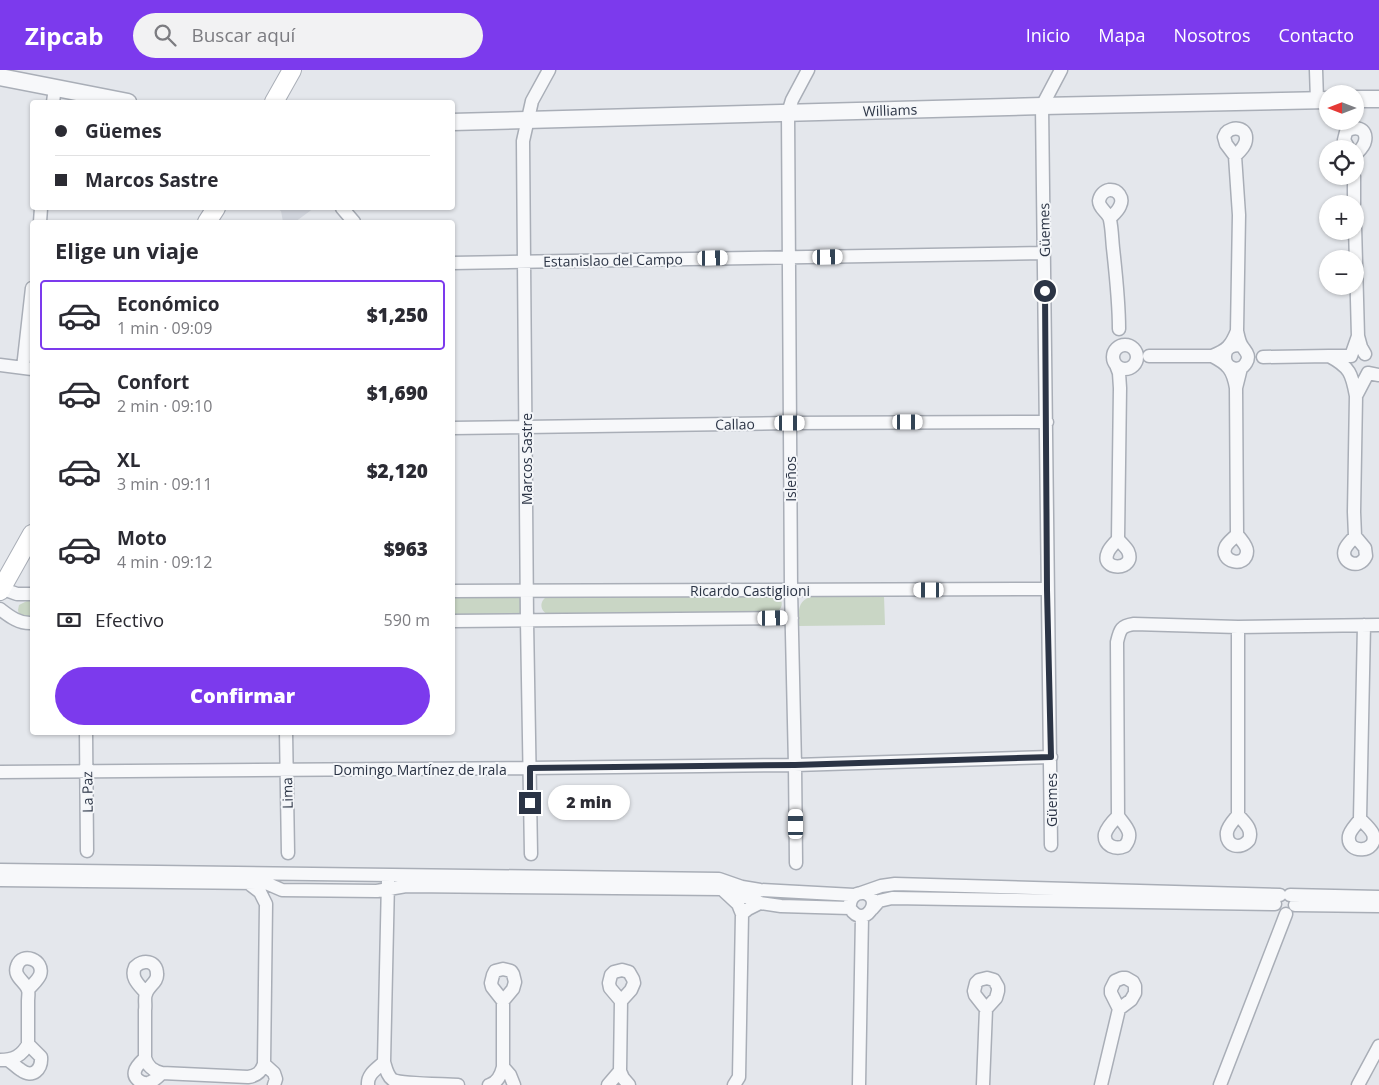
<!DOCTYPE html>
<html lang="es">
<meta charset="utf-8">
<style>
:root{--surface:#fff;--page:#f2f2f3;--text:#2b2b33;--muted:#7c7c81;--line:#e1e1e2;--accent:#7c3aed}
body{margin:0;font-family:"Open Sans",sans-serif;background:var(--page);color:var(--text);height:100vh;display:flex;flex-direction:column;font-size:19px;white-space:nowrap}
*{box-sizing:border-box;margin:0}
p{font-size:16px;color:var(--muted)}
.icon{flex:none;width:28px;height:28px;fill:none;stroke:currentColor;stroke-width:2;stroke-linecap:round;stroke-linejoin:round}
.map{position:relative;flex:1;overflow:hidden}
.drawer{position:absolute;left:30px;top:150px;width:425px;height:515px;display:flex;flex-direction:column;background:var(--surface);border-radius:5px;box-shadow:0 1px 4px #0004}
.drawer>*{flex:none}
.hud{position:absolute;left:30px;top:30px;width:425px;height:110px;border-radius:5px;box-shadow:0 1px 4px #0004;display:grid;align-content:center;height:110px;padding:0 25px;background:var(--surface)}
.needle{width:32px;rotate:270deg}
.fabs{position:absolute;left:1319px;top:15px;display:grid;gap:10px}
.fabs a{display:grid;place-items:center;width:45px;height:45px;border-radius:50%;background:var(--surface);box-shadow:0 1px 4px #0004;font-size:25px}
.end{position:absolute;width:22px;height:22px;margin:-11px;border:6px solid #2b3445;background:#fff;box-shadow:0 0 0 2px #fff}
.from{border-radius:50%}
.bubble{position:absolute;height:35px;border-radius:18px;background:var(--surface);box-shadow:0 1px 4px #0004;font-size:16px;font-weight:800;line-height:35px;text-align:center}
.car{position:absolute;width:15px;height:30px;margin:-15px -8px;border-radius:6px;box-shadow:0 0 4px 1px #0007;background:linear-gradient(#fff 24%,#345 0 40%,#fff 0 76%,#345 0 86%,#fff 0)}
.hud b{display:flex;align-items:center;gap:18px;height:48px;font-size:19px}
.hud b+b{border-top:1px solid var(--line)}
.hud i{width:12px;height:12px;background:var(--text)}
ul{padding:0;list-style:none}
li{display:flex;align-items:center;gap:15px;height:70px;margin:0 10px 8px;padding:0 15px;border:2px solid transparent;border-radius:5px}
li div{flex:1}
li b{display:block;font-size:19px}
li em{font-style:normal;font-weight:800}
li.selected{border-color:var(--accent)}
li>.icon{width:45px;height:45px;stroke-width:1.5}
h2{padding:0 25px;font-size:22px;line-height:60px}
.pay{display:flex;align-items:center;gap:12px;height:55px;padding:0 25px;font-size:19px}
.pay p{margin-inline-start:auto}
.cta{display:flex;gap:10px;margin-top:auto;padding:10px 25px}
.cta a{flex:1;height:58px;border-radius:30px;background:var(--accent);color:#fff;font-size:20px;font-weight:800;line-height:58px;text-align:center}
header{display:flex;align-items:center;gap:30px;box-sizing:border-box;height:70px;padding:0 25px;background:var(--accent);color:#fff}
header strong{font-size:24px}
nav{display:flex;gap:28px;margin-inline-start:auto;font-size:18px}
.search{width:350px;height:45px;background:var(--page);display:flex;align-items:center;gap:12px;box-sizing:border-box;padding:0 18px;border-radius:28px;color:var(--muted);font-size:19px}
.map>svg:first-child{display:block}
</style>
<header>
<strong>Zipcab</strong>
<div class="search"><svg class="icon" aria-label="search" viewBox="0 0 24 24"><circle cx="10" cy="10" r="6"/><path d="M15 15l6 6"/></svg>Buscar aquí</div>
<nav><a>Inicio</a><a>Mapa</a><a>Nosotros</a><a>Contacto</a></nav>
</header>
<div class="map">
<svg width="1379" height="1015" viewBox="0 0 1379 1015">
<rect width="100%" height="100%" fill="#e4e7ec"/>
<path fill="#d2d6de" d="M276,138H314L295,152H283L281,141Z"/>
<path fill="#c9d6c5" d="M774,525L779,526C784,534 782,539 774,544L550,545C541,543 538,533 546,527Z
M884,526L885,555L799,556C799,544 796,532 810,527Z
M452,527H519L521,529V543L518,545L453,546Z
M27,531H32V551L19,545L18,540L19,535Z"/>
<g fill="none" stroke-linecap="round" stroke-linejoin="round">
<defs>
<path id="minor" d="M1316,0L1317,30
M53,32L55,18
M1349,79L1344,70L1346,62C1354,55 1368,58 1365,71C1364,77 1359,81 1355,85
M1235,86C1239,82 1246,76 1246,69C1247,57 1232,56 1226,63L1224,67L1226,74L1235,86L1239,145L1237,261
M1354,106V134
M342,138L354,152
M1110,148C1113,145 1118,141 1120,136C1124,128 1118,119 1109,120C1104,121 1100,125 1099,131C1099,139 1109,143 1110,150C1112,159 1112,169 1113,178C1116,205 1119,232 1119,259
M40,152L41,138
M1355,156L1358,266
M452,193L1044,183
M1113 287a12 12 0 1 1 24 0a12 12 0 1 1-24 0Z
M1365,284L1361,277L1358,266L1351,286H1329C1350,297 1352,304 1356,326L1368,303L1379,305
M1149,286H1212
M1263,287L1329,286
M0,295L32,299
M1116,295L1119,303L1120,318L1118,469C1115,473 1110,477 1108,482C1099,502 1137,501 1128,481C1126,477 1121,473 1118,469
M23,298L32,218
M1241,298L1236,318C1233,300 1228,294 1212,286C1227,280 1231,276 1237,261C1238,265 1239,272 1242,276C1245,281 1251,285 1246,293C1240,304 1224,298 1225,286C1225,277 1234,274 1242,276
M1236,318L1237,464C1240,469 1247,475 1247,481C1247,499 1218,492 1226,476C1229,471 1234,468 1237,464
M452,358L790,353L1047,352
M1355,466C1352,470 1347,474 1345,479C1340,492 1359,501 1366,486L1365,478L1355,466L1354,442L1356,326
M0,518L17,524H32
M452,521L1047,519
M0,539C10,547 20,554 32,553
M452,551L792,548
M86,662L87,781
M286,662L288,783
M0,702L530,698L795,695L1051,687
M1238,745C1245,753 1253,759 1249,770C1241,780 1225,777 1227,762C1228,756 1234,750 1238,745V557
M1118,746C1113,751 1107,757 1105,764C1103,776 1116,780 1125,776C1135,763 1125,756 1118,746L1117,572C1120,559 1121,556 1134,554L1238,557L1379,555
M1360,749C1364,753 1371,759 1373,764C1379,783 1346,785 1349,766C1350,760 1357,754 1360,749L1364,555
M1051,775L1042,36L1061,0
M531,784L527,551L523,71L532,31L549,0
M796,793L795,695L791,520L788,43L792,30L808,0
M0,800L719,809L742,817L760,820L854,825
M0,810L266,813L282,820L377,821L406,816L722,819L753,829L760,833L781,836L850,838C864,861 885,828 864,823C854,822 849,830 850,838
M388,811L384,992C386,998 387,1006 393,1010C402,1014 446,1014 458,1015
M724,821L738,834L742,844L748,839L760,833
M861,823L881,816L895,814L1280,825
M1290,825L1379,827
M1295,835L1379,836
M872,839L879,831L892,828L1275,834
M146,923C139,915 130,908 135,897C142,889 157,890 157,904C158,912 148,916 146,924C144,928 146,935 145,940C145,956 145,972 145,988C148,997 153,1001 162,1003L248,1007C257,1006 261,1002 264,994L266,834L260,822L247,812
M621,931L631,920L634,913L633,909L629,902L622,900L614,902L611,905L609,913L610,918L621,931L620,1001L623,1008L629,1015
M145,988C142,991 136,996 135,1001C133,1008 141,1014 148,1013C153,1012 158,1007 162,1003
M0,990C13,990 22,986 28,974C28,959 28,945 28,931C28,928 29,922 28,920C25,911 13,907 17,896C22,881 45,890 40,905C38,910 32,915 28,920
M8,990C13,993 16,997 21,1000C33,1009 42,999 41,987L28,974
M264,994L274,1003L276,1009L274,1015
M503,997L510,1005L514,1015
M368,1015C367,1004 377,999 384,992
M489,1015C497,1013 501,1005 503,997V931L513,919L515,912L513,904L511,901L503,899L495,901L493,905L491,913L492,917L503,931
M608,1015L620,1001
M734,1015L739,1007L742,844
M859,1015L862,846
M983,1015L986,939L996,928L998,921V917L994,910L987,908L979,910L976,913L974,921L975,925L986,939
M1101,1015L1119,939L1131,930L1135,923V916L1133,912L1126,908H1122L1115,911L1111,919V923L1119,939
M1220,1015L1286,844
M1358,1015L1379,976"/>
<path id="tertiary" d="M0,7L128,32
M1355,29H1379
M452,52L1042,36L1328,30"/>
<path id="secondary" d="M274,32L292,0
M207,152L216,138
M0,521L32,464"/>
</defs>
<use href="#minor" stroke="#a9aeb7" stroke-width="15"/>
<use href="#tertiary" stroke="#a9aeb7" stroke-width="19"/>
<use href="#secondary" stroke="#a9aeb7" stroke-width="20"/>
<use href="#minor" stroke="#f7f8fa" stroke-width="12"/>
<use href="#tertiary" stroke="#f7f8fa" stroke-width="16"/>
<use href="#secondary" stroke="#fff" stroke-width="18"/>
</g>
<g fill="none" stroke-linecap="round" stroke-linejoin="round">
<path stroke="#2b3445" stroke-width="6" d="M530,733V698L795,695L1051,687L1047,520L1045,221"/>
</g>
<g text-anchor="middle" dominant-baseline="central" stroke-width="4" stroke-linejoin="round" paint-order="stroke">
<g font-size="14" fill="#2b3445" stroke="#f4f6f9">
<text transform="translate(890 40) rotate(-2)">Williams</text>
<text transform="translate(1044 160) rotate(-91)">Güemes</text>
<text transform="translate(613 190) rotate(-1)">Estanislao del Campo</text>
<text transform="translate(735 354) rotate(-1)">Callao</text>
<text transform="translate(526 389) rotate(-90)">Marcos Sastre</text>
<text transform="translate(790 409) rotate(-90)">Isleños</text>
<text x="750" y="520">Ricardo Castiglioni</text>
<text x="420" y="699">Domingo Martínez de Irala</text>
<text transform="translate(87 722) rotate(-91)">La Paz</text>
<text transform="translate(287 723) rotate(-91)">Lima</text>
<text transform="translate(1051 730) rotate(-90)">Güemes</text>
</g>
</g>
</svg>
<div class="fabs">
<a><svg class="needle" viewBox="-14 -14 28 28"><path d="M0-13l5 13h-10z" fill="#e53935"/><path d="M0 13l5-13h-10z" fill="#7c7c81"/></svg></a>
<a><svg class="icon" aria-label="locate" viewBox="0 0 24 24"><circle cx="12" cy="12" r="6"/><path d="M12 2v4M12 18v4M2 12h4M18 12h4"/></svg></a>
<a>+</a>
<a>−</a>
</div>
<i class="end from" style="left:1045px;top:221px"></i>
<i class="end" style="left:530px;top:733px"></i>
<div class="bubble" style="left:548px;top:715px;width:82px">2 min</div>
<i class="car" style="left:828px;top:187px;rotate:89deg"></i>
<i class="car" style="left:713px;top:188px;rotate:89deg"></i>
<i class="car" style="left:908px;top:352px;rotate:90deg"></i>
<i class="car" style="left:790px;top:353px;rotate:90deg"></i>
<i class="car" style="left:929px;top:520px;rotate:270deg"></i>
<i class="car" style="left:773px;top:548px;rotate:89deg"></i>
<i class="car" style="left:796px;top:754px;rotate:0deg"></i>
<div class="hud">
<b><i class="from"></i>Güemes</b>
<b><i></i>Marcos Sastre</b>
</div>
<section class="drawer">
<h2>Elige un viaje</h2>
<ul>
<li class="selected"><svg class="icon" aria-label="car" viewBox="0 0 24 24"><path d="M5 17H2v-5l4-1 3-4h7l3 4 3 1v5h-3M9 17h6M6 11h13"/><circle cx="7" cy="17" r="2"/><circle cx="17" cy="17" r="2"/></svg><div><b>Económico</b><p>1 min · 09:09</p></div><em>$1,250</em></li>
<li><svg class="icon" aria-label="car" viewBox="0 0 24 24"><path d="M5 17H2v-5l4-1 3-4h7l3 4 3 1v5h-3M9 17h6M6 11h13"/><circle cx="7" cy="17" r="2"/><circle cx="17" cy="17" r="2"/></svg><div><b>Confort</b><p>2 min · 09:10</p></div><em>$1,690</em></li>
<li><svg class="icon" aria-label="car" viewBox="0 0 24 24"><path d="M5 17H2v-5l4-1 3-4h7l3 4 3 1v5h-3M9 17h6M6 11h13"/><circle cx="7" cy="17" r="2"/><circle cx="17" cy="17" r="2"/></svg><div><b>XL</b><p>3 min · 09:11</p></div><em>$2,120</em></li>
<li><svg class="icon" aria-label="car" viewBox="0 0 24 24"><path d="M5 17H2v-5l4-1 3-4h7l3 4 3 1v5h-3M9 17h6M6 11h13"/><circle cx="7" cy="17" r="2"/><circle cx="17" cy="17" r="2"/></svg><div><b>Moto</b><p>4 min · 09:12</p></div><em>$963</em></li>
</ul>
<div class="pay"><svg class="icon" aria-label="cash" viewBox="0 0 24 24"><path d="M3 7h18v10H3z"/><circle cx="12" cy="12" r="2"/></svg>Efectivo<p>590 m</p></div>
<div class="cta"><a>Confirmar</a></div>
</section>
</div>
